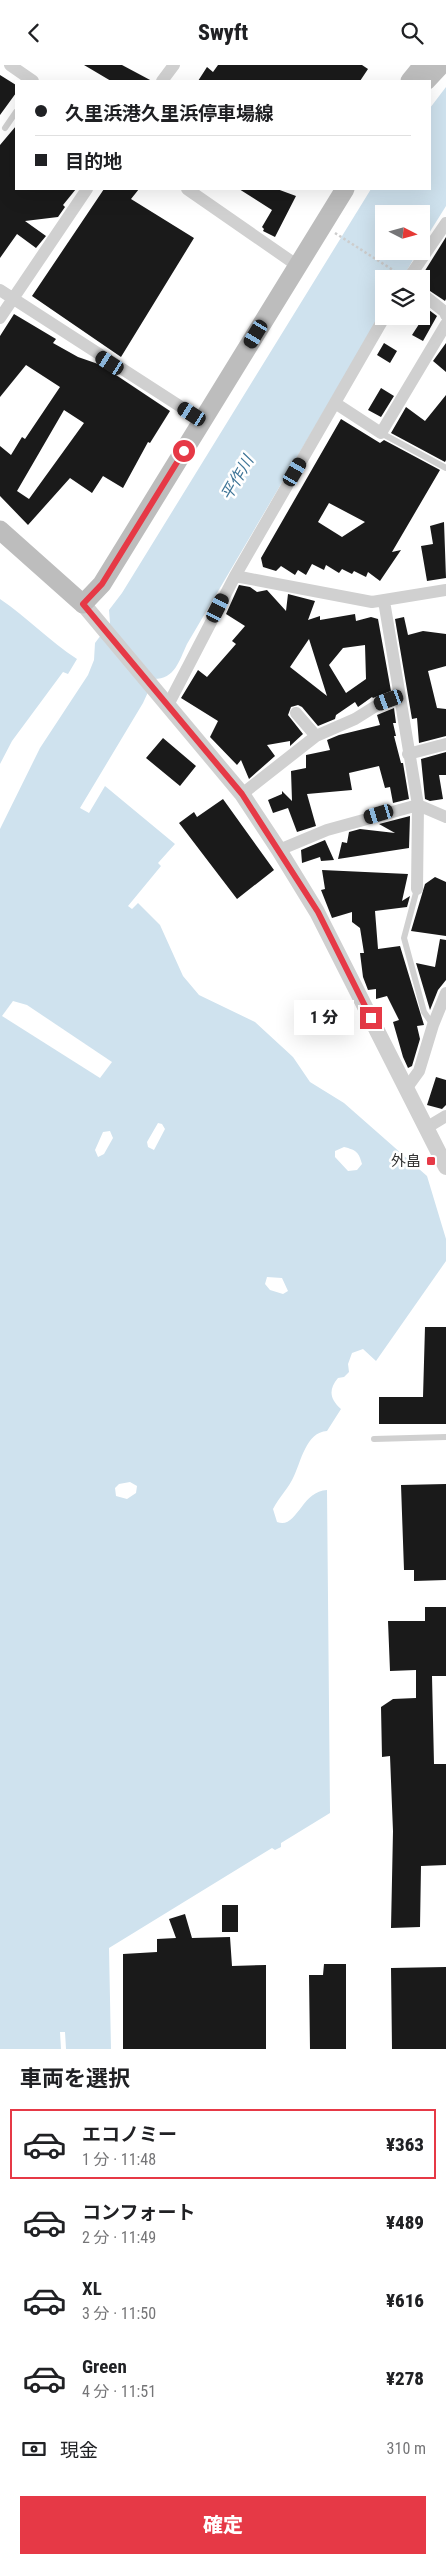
<!DOCTYPE html>
<html lang="ja">
<meta charset="utf-8">
<style>
:root{--surface:#fff;--page:#f6f6f6;--text:#202124;--muted:#757577;--line:#e0e0e0;--accent:#e63946}
body{margin:0;font-family:"Roboto Condensed","Noto Sans JP",sans-serif;background:var(--page);color:var(--text);height:100vh;display:flex;flex-direction:column;font-size:19px;white-space:nowrap}
*{box-sizing:border-box;margin:0}
p{font-size:16px;color:var(--muted)}
.icon{flex:none;width:28px;height:28px;fill:none;stroke:currentColor;stroke-width:2;stroke-linecap:round;stroke-linejoin:round}
.map{position:relative;height:1984px;overflow:hidden}
.panel{display:flex;flex-direction:column;background:var(--surface);flex:1}
.panel>*{flex:none}
.hud{position:absolute;left:15px;top:15px;width:416px;height:110px;border-radius:0px;box-shadow:0 5px 20px #0002;display:grid;align-content:center;height:110px;padding:0 20px;background:var(--surface)}
.needle{width:32px;rotate:96deg}
.buttons{position:absolute;left:375px;top:140px;display:grid;gap:10px}
.buttons a{display:grid;place-items:center;width:55px;height:55px;border-radius:0px;background:var(--surface);box-shadow:0 5px 20px #0002;font-size:25px}
.end{position:absolute;width:22px;height:22px;margin:-11px;border:6px solid #e63946;background:#fff;box-shadow:0 0 0 2px #fff}
.from{border-radius:50%}
.bubble{position:absolute;height:35px;border-radius:0px;background:var(--surface);box-shadow:0 5px 20px #0002;font-size:16px;font-weight:800;line-height:35px;text-align:center}
.car{position:absolute;width:15px;height:30px;margin:-15px -8px;border-radius:6px;box-shadow:0 0 4px 1px #0007;background:linear-gradient(#222 24%,#8ab4d8 0 40%,#222 0 76%,#8ab4d8 0 86%,#222 0)}
.hud b{display:flex;align-items:center;gap:18px;height:48px;font-size:19px}
.hud b+b{border-top:1px solid var(--line)}
.hud i{width:12px;height:12px;background:var(--text)}
ul{padding:0;list-style:none}
li{display:flex;align-items:center;gap:15px;height:70px;margin:0 10px 8px;padding:0 10px;border:2px solid transparent;border-radius:0px}
li div{flex:1}
li b{display:block;font-size:19px}
li em{font-style:normal;font-weight:800}
li.selected{border-color:var(--accent)}
li>.icon{width:45px;height:45px;stroke-width:1.5}
h2{padding:0 20px;font-size:22px;line-height:60px}
.pay{display:flex;align-items:center;gap:12px;height:55px;padding:0 20px;font-size:19px}
.pay p{margin-inline-start:auto}
.primary-button{display:flex;gap:10px;margin-top:auto;padding:10px 20px}
.primary-button a{flex:1;height:58px;border-radius:0px;background:var(--accent);color:#fff;font-size:20px;font-weight:800;line-height:58px;text-align:center}
header{display:flex;justify-content:space-between;align-items:center;height:65px;padding:0 20px;background:var(--surface);font-size:22px;font-weight:800}
.map>svg:first-child{display:block}
</style>
<header><svg class="icon" aria-label="back" viewBox="0 0 24 24"><path d="M15 5l-7 7 7 7"/></svg>Swyft<svg class="icon" aria-label="search" viewBox="0 0 24 24"><circle cx="10" cy="10" r="6"/><path d="M15 15l6 6"/></svg></header>
<div class="map">
<svg width="446" height="1984" viewBox="0 0 446 1984">
<rect width="100%" height="100%" fill="#fff"/>
<path fill="#cfe2ee" fill-rule="evenodd" d="M446,22V141L421,181V149H384V186H418L402,214H384V244L187,579C179,596 175,614 154,614L143,638L80,743L89,748L105,721L175,779L158,798L161,801L128,841L132,844L138,838L160,860L183,911L199,930L255,957L293,992L310,1017L344,1038L427,1111L446,1174V1196L376,1296L363,1284L352,1288L348,1299L349,1307L344,1312L338,1313C328,1325 330,1334 341,1344L327,1366C306,1367 301,1397 294,1411C289,1423 279,1432 273,1444L277,1457C297,1465 301,1426 327,1425L330,1748L281,1778V1782L275,1785L272,1783L109,1883L111,1984H66L65,1967H60L61,1984H0V764L40,683L88,610L94,595L95,578L110,558L109,545L122,528L371,124H430V43ZM158,1058L162,1059L165,1064L154,1085L148,1082L147,1077ZM110,1066L113,1073L104,1089L98,1092L95,1085L103,1067ZM344,1082C356,1085 359,1087 362,1099L357,1105L348,1106L335,1092V1086ZM267,1212L282,1213L288,1226L283,1229L270,1225L265,1219ZM130,1417L137,1421L136,1428L127,1434L116,1431L115,1423L119,1419Z
M0,534C27,552 49,576 77,594L68,609L63,607L12,676L0,699Z"/>
<path fill="#fff" d="M13,936L27,940L112,997L100,1013L2,951Z"/>
<path fill="#1a1a1a" fill-rule="evenodd" d="M84,0H122L152,16H111Z
M218,0H362L368,4L360,16H198L207,2L213,7Z
M0,10L16,20V28L0,50Z
M16,61V124H76L63,140L65,142L58,152L25,156L46,171L36,183L17,169L0,193V80Z
M104,124H139L131,134L194,173L121,292L32,231Z
M239,124H277L296,131L275,172L263,166L264,164L262,162L272,145Z
M446,172V234L445,236L421,220V212Z
M421,239L437,251L423,276L412,270L421,256Z
M14,249L56,274L53,278L78,292L101,300L170,346L150,378L148,377L123,423L103,411L92,428L70,413L28,460L0,431V381L11,390L22,372L25,374L60,322L26,300L0,332V271ZM64,345L84,358L29,434L17,426Z
M384,278L397,286L390,298L377,290Z
M446,278V307L433,296Z
M381,323L394,331L381,352L368,345Z
M446,330V395L445,397L391,368L406,342L425,356Z
M341,354L380,378L384,375L440,405L392,487L401,485L380,516L368,507L366,512L354,506L352,509L342,504L339,508L326,500L324,505L312,499L306,510L298,505L295,510L281,501L276,506L263,502L261,493ZM329,438L365,457L342,472L318,457Z
M444,457L446,513L427,516L421,481L433,479L430,461Z
M239,520L250,522L257,527L267,525L286,546L288,529L315,536L308,555L320,551V555L355,549L356,556L371,552L378,554L391,626L373,633L372,632L358,642L355,637L336,650L335,654L318,661L302,642L298,640L291,642L288,650L303,669L290,681V676L267,680L275,691L249,714L241,695L237,700L210,672L218,656L181,633L198,605L207,612L236,579L232,576L245,561L226,549ZM309,574L327,631L290,602ZM365,580L366,614L346,628L329,600L343,583Z
M404,552L408,570L423,566L446,569V601L428,606L437,643L446,644V671L419,678L417,653L412,654L395,554Z
M394,643L396,658H393L396,671H394L401,698H403L409,734L393,738L390,722L385,723L379,701L349,708L352,725L307,729L316,761L297,767L288,743L273,748L268,735L282,729V726L292,736L291,706L306,703V690L330,685L327,675L339,670L380,660L377,650Z
M163,673L196,701L180,721L146,693Z
M446,687V710H439L443,734L430,736L425,734L421,694Z
M223,734L274,805L237,834L179,758L194,747L197,752Z
M410,751L409,783L338,794L342,777L347,778L349,767L360,764L395,768L379,759Z
M325,775L334,795L321,796L320,792L302,798L301,785Z
M322,805L408,809L402,836L410,831L407,842L375,846L378,884L400,881L424,960L417,961L420,974L412,1001L408,1003L403,992L393,957L399,955L387,931L376,934V924L368,925L363,912L360,888H364L360,863L352,857V847L332,853L321,825L325,824Z
M435,812L446,817V871L411,866L425,819Z
M440,874L446,875V915L438,925L430,945L416,898L435,902Z
M436,1012L446,1015V1040L442,1044L427,1040Z
M425,1262H446V1359H379V1332H423Z
M446,1419V1515L414,1516V1505H404L401,1420Z
M425,1542H446V1611H432L434,1699H446V1800L421,1801L420,1862L391,1863L393,1766L390,1691L382,1692L381,1642L393,1634L416,1633V1605L390,1606L388,1556H425Z
M222,1840H238V1867H222Z
M185,1849L192,1873L230,1872L232,1901L266,1900V1984H123V1889L157,1887V1874L176,1873L169,1854Z
M324,1899H346V1984H310L309,1910H323Z
M446,1902V1984H392L391,1903Z"/>
<g fill="none" stroke-linecap="round" stroke-linejoin="round">
<path stroke="#cdcdcd" stroke-width="2.5" stroke-dasharray="2.5 2.5" stroke-linecap="butt" d="M335,168L396,207"/>
<path stroke="#d0d0d0" stroke-width="6" d="M5,63L16,47
M381,368L446,403
M417,824L404,873L424,947L433,960
M374,1374L446,1372"/>
<path stroke="#d0d0d0" stroke-width="12" d="M10,0L33,16
M162,16L174,0
M187,124L298,201
M408,214L446,158
M0,225L192,349
M421,228L445,247L446,250
M0,253L87,124
M335,338L381,368L446,259
M235,511L372,537L446,525
M384,536L418,740L417,824
M168,640L235,511L385,251
M296,648L316,671
M408,689L446,679
M242,729L316,671L355,654L379,639L399,632
M279,785L327,765L418,740L446,752
M406,1024L419,1006L433,960L446,928
M426,1063L446,1051"/>
<path stroke="#d0d0d0" stroke-width="16" d="M83,539L242,729L279,785L317,847L446,1102"/>
<path stroke="#bdbdbd" stroke-width="19" d="M410,16L423,0
M426,16L441,0
M0,465L83,539
M83,539L102,519L345,124"/>
</g>
<g fill="none" stroke-linecap="round" stroke-linejoin="round">
<path stroke="#e63946" stroke-width="6" d="M184,386L102,519L83,539L242,729L318,847L371,953"/>
</g>
<rect fill="#e63946" stroke="#fff" stroke-width="2" x="426" y="1091" width="10" height="10" rx="2.5"/>
<g text-anchor="middle" dominant-baseline="central" stroke-width="5" stroke-linejoin="round" paint-order="stroke">
<g font-size="15" fill="#333" stroke="#fff" text-anchor="end">
<text x="421" y="1096">外畠</text>
</g>
<g font-size="16" font-style="italic" fill="#3f7597" stroke="#fff">
<text transform="translate(237 413) rotate(-60)">平作川</text>
</g>
</g>
</svg>
<div class="buttons">
<a><svg class="needle" viewBox="-14 -14 28 28"><path d="M0-13l5 13h-10z" fill="#e53935"/><path d="M0 13l5-13h-10z" fill="#757577"/></svg></a>
<a><svg class="icon" aria-label="layers" viewBox="0 0 24 24"><path d="M12 4l9 5-9 5-9-5zM3 14l9 5 9-5"/></svg></a>
</div>
<i class="end from" style="left:184px;top:386px"></i>
<i class="end" style="left:371px;top:953px"></i>
<div class="bubble" style="left:294px;top:935px;width:60px">1 分</div>
<i class="car" style="left:256px;top:269px;rotate:211deg"></i>
<i class="car" style="left:110px;top:298px;rotate:303deg"></i>
<i class="car" style="left:192px;top:349px;rotate:303deg"></i>
<i class="car" style="left:295px;top:407px;rotate:30deg"></i>
<i class="car" style="left:218px;top:543px;rotate:27deg"></i>
<i class="car" style="left:389px;top:635px;rotate:250deg"></i>
<i class="car" style="left:379px;top:749px;rotate:253deg"></i>
<div class="hud">
<b><i class="from"></i>久里浜港久里浜停車場線</b>
<b><i></i>目的地</b>
</div>
</div>
<section class="panel">
<h2>車両を選択</h2>
<ul>
<li class="selected"><svg class="icon" aria-label="car" viewBox="0 0 24 24"><path d="M5 17H2v-5l4-1 3-4h7l3 4 3 1v5h-3M9 17h6M6 11h13"/><circle cx="7" cy="17" r="2"/><circle cx="17" cy="17" r="2"/></svg><div><b>エコノミー</b><p>1 分 · 11:48</p></div><em>¥363</em></li>
<li><svg class="icon" aria-label="car" viewBox="0 0 24 24"><path d="M5 17H2v-5l4-1 3-4h7l3 4 3 1v5h-3M9 17h6M6 11h13"/><circle cx="7" cy="17" r="2"/><circle cx="17" cy="17" r="2"/></svg><div><b>コンフォート</b><p>2 分 · 11:49</p></div><em>¥489</em></li>
<li><svg class="icon" aria-label="car" viewBox="0 0 24 24"><path d="M5 17H2v-5l4-1 3-4h7l3 4 3 1v5h-3M9 17h6M6 11h13"/><circle cx="7" cy="17" r="2"/><circle cx="17" cy="17" r="2"/></svg><div><b>XL</b><p>3 分 · 11:50</p></div><em>¥616</em></li>
<li><svg class="icon" aria-label="car" viewBox="0 0 24 24"><path d="M5 17H2v-5l4-1 3-4h7l3 4 3 1v5h-3M9 17h6M6 11h13"/><circle cx="7" cy="17" r="2"/><circle cx="17" cy="17" r="2"/></svg><div><b>Green</b><p>4 分 · 11:51</p></div><em>¥278</em></li>
</ul>
<div class="pay"><svg class="icon" aria-label="cash" viewBox="0 0 24 24"><path d="M3 7h18v10H3z"/><circle cx="12" cy="12" r="2"/></svg>現金<p>310 m</p></div>
<div class="primary-button"><a>確定</a></div>
</section>
